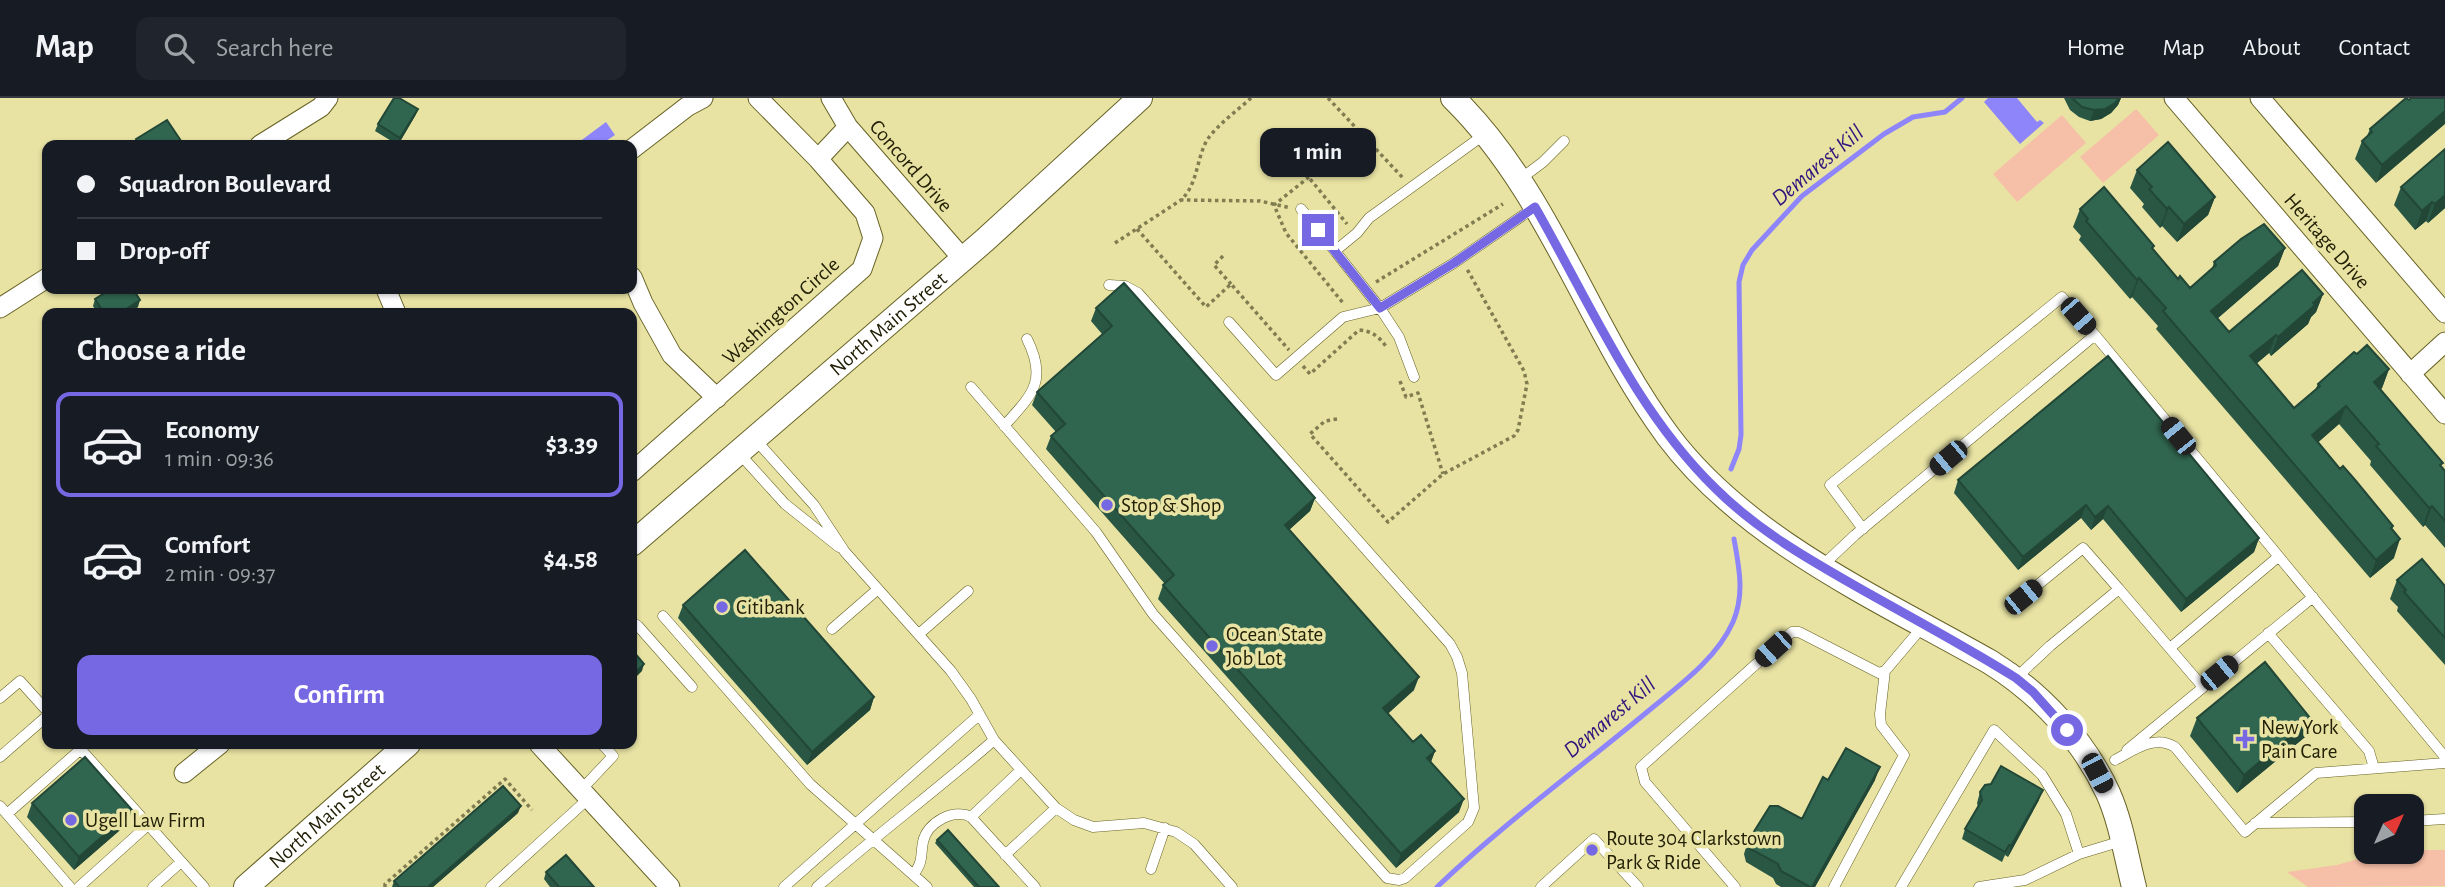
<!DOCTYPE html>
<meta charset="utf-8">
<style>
:root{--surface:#171b24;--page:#20242c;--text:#f1f3f6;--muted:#9ea1a6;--line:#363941;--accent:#7668e3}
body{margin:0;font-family:"Alegreya Sans",sans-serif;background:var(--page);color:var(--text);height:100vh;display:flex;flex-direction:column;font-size:26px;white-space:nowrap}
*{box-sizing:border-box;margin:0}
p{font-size:23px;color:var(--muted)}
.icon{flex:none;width:38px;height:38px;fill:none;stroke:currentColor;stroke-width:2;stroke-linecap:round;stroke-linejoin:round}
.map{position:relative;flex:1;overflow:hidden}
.details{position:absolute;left:42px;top:210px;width:595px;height:441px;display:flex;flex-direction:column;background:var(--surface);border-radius:14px;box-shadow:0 2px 5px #0004}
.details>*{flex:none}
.top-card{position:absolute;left:42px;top:42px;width:595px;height:154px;border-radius:14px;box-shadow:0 2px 5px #0004;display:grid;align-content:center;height:154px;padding:0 35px;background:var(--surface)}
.needle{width:46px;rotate:45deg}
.tools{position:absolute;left:2354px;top:696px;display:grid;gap:14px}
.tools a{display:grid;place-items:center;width:70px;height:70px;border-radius:14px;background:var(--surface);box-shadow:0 2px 5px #0004;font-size:35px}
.end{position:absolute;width:32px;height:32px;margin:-16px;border:9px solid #7668e3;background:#fff;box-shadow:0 0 0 4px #fff}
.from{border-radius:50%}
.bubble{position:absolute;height:49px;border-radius:14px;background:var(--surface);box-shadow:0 2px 5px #0004;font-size:23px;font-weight:700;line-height:49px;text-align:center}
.car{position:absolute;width:21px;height:42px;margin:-21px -10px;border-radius:9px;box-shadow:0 0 5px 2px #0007;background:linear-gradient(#222 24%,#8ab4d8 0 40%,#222 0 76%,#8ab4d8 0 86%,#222 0)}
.top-card b{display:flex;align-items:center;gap:24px;height:66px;font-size:26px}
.top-card b+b{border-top:2px solid var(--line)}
.top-card i{width:18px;height:18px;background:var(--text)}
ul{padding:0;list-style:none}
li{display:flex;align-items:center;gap:21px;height:105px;margin:0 14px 10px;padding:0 21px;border:4px solid transparent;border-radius:14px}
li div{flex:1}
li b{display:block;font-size:26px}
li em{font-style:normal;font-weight:700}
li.on{border-color:var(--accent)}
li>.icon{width:63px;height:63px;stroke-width:1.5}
h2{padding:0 35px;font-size:32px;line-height:84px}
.action{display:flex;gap:14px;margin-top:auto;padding:14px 35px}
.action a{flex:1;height:80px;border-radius:14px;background:var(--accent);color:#fff;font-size:28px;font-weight:700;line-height:80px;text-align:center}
header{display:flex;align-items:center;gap:42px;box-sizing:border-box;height:98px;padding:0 35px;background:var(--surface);border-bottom:2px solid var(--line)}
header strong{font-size:33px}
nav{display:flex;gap:38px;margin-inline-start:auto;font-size:24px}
.search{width:490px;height:63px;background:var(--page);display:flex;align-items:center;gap:18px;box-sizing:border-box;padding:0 24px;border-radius:14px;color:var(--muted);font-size:26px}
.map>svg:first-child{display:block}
</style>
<header>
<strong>Map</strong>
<div class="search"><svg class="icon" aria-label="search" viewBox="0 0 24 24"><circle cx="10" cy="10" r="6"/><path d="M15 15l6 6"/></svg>Search here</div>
<nav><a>Home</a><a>Map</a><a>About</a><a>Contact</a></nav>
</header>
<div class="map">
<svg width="2445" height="789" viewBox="0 0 2445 789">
<rect width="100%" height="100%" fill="#e8e3a3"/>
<path fill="#f6bfa7" d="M2136,11L2159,37L2103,85L2080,59Z
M2062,17L2086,45L2017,104L1993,76Z
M2412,752H2445V788L2308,789L2287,774L2337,767L2383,754H2412Z"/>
<path fill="#8e85fb" d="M1988,0H2017L2037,24L2040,22L2044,25L2020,46L1984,4Z
M606,24L615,37L600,47H575Z"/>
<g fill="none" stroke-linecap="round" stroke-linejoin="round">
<path stroke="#8e85fb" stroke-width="5" d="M1731,371L1739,351L1741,337L1739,184L1743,167L1752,152L1802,98L1884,36L1913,19L1945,14L1962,0
M1437,789C1501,728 1573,675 1641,619C1674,591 1715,564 1733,524C1745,496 1739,469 1734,441"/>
<defs>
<path id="service" d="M1519,82L1543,64L1564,43
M1301,111L1335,153
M1229,224L1276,277L1343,219L1380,210L1454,165L1535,109
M1414,279L1399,239L1380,210L1335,153L1357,135L1369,120L1485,36
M971,289L1096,434L1153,516L1387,780L1399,782L1405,780L1468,724L1474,710L1462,575L1457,559L1450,546L1138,195L1125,188L1109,187
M1004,328C1032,297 1048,283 1027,241
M754,340L814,407L845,454L951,573L971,601L994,642L1056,710L1074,722L1093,729L1144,725L1176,734L1194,746L1232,789
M738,354L785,406L839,449
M1863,431L1830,387L2062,199L2095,237
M1822,468L1855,437L2095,237L2445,659
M2023,499L2083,450L2119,491
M663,518L810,686L927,789
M632,524L638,528L692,589
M832,531L878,491
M2268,535L2369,653L2374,670
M919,536L968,493
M2170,550L2278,459
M2016,580L2050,548L2119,491L2203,589
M0,600L20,583L47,613
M76,646L204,789
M2127,652L2313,499
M0,659L47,618
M2115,662C2134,652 2155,636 2175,649L2245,734L2316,675L2445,665
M581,692L613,658L602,646
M0,708L70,789
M7,716L81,651
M971,719L1021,672
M2412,723L2445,721
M2255,725L2366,724
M1005,757L1056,710
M1151,771L1165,730
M914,776C924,761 920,759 923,744C927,724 954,710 971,719L1035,789
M79,789L148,727
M153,789L181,764
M491,789L589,700
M784,789L979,617
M817,789C875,738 936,693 994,642
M1541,789L1594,741L1638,789
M1735,789L1645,684L1641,669L1792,534H1799L1879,575L1885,573L1924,527
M1834,789L1904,657L1881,627L1880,616L1885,573
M1901,789L1994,632L2042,677L2066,716L2079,756
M1979,789L2025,782L2079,756L2122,743"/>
<path id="minor" d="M831,0L848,29L963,161
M2174,0L2445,316
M2260,0L2445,215
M260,47L321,9L328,0
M632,51L688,8L703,0
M818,61L848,29
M632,179L643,205L672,257L717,300
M386,191L396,215
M0,210L47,180
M2410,276L2445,244
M632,374L862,171L873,140L865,115L818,61L758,0
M539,646L670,789
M184,675L220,646"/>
<g id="tertiary">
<path d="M1453,0C1550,95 1588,230 1668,338C1746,442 1879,501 1990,564C2040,595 2083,641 2108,695C2121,724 2126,758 2134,789"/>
<path id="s1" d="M632,446L985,142L1140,0"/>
<path id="s2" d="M246,789L408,646"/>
</g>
</defs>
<use href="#service" stroke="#676224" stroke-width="11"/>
<use href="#minor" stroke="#676224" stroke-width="21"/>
<use href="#tertiary" stroke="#676224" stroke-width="26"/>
<path stroke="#817d51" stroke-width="3.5" stroke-dasharray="3.5 3.5" stroke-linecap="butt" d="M1251,0C1237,13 1218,26 1207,42C1196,62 1198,86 1181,102L1260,103L1291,110
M1328,0L1403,80
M1288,54L1347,126
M1309,79L1274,107L1286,135L1343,205
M1137,131L1206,209L1231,186L1289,252
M1115,145L1181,102
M1223,158L1214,167L1231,186
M1376,184L1503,106
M1303,268L1310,276L1359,232C1372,233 1380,239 1387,250
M1400,283L1406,299L1418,295L1443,376
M1337,321L1325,323L1310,336L1388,424L1443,376L1514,338L1518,332L1527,286L1524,273L1467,171
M385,789V786L505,681L532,712"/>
<use href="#service" stroke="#fff" stroke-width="10"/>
<use href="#minor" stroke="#fff" stroke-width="19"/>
<use href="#tertiary" stroke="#fff" stroke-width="24"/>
</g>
<path fill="#295744" d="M2064,0H2121L2118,7L2111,15L2101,21L2090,23L2079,19L2070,12Z
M2409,2L2376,85L2355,61L2362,43L2367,38L2370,31Z
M418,11L415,18L398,47L375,33L378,26Z
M2137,72L2215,99L2208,117L2177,144L2162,128L2160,130L2142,109L2144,106L2130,90Z
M2401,89L2445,110L2428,125L2426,123L2415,132L2394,107Z
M2080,111L2153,152L2178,181L2190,190L2212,171L2214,164L2285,150L2278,168L2217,221L2229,234L2323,196L2316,214L2311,219L2308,226L2271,258L2269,255L2256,266L2294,310L2315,292L2318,286L2357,256L2389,271L2382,290L2380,292L2445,373V450L2425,427L2423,429L2370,367L2371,363L2339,326L2318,344L2340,371L2393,428L2392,431L2394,460L2370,480L2156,231L2158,228L2132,199L2130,201L2079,142L2081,138L2073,129Z
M95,201L138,209L128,215H97L93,208Z
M1096,210L1315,400L1310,413L1289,432L1414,592L1388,615L1413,644L1435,653L1431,664L1459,714L1396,770L1158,501L1163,487L1165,486L1046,351L1051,338L1056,334L1032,307L1037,294L1102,236L1091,223Z
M2108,258L2259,440L2254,454L2181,514L2103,421L2091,432L2081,420L2018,472L1954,395L1958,382Z
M2397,482L2445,488V567L2397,513L2398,509L2390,501Z
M683,507L874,599L870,612L807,667L678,520Z
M2197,620L2311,621L2305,639L2237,695L2190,638Z
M1828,682H1875L1815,789H1781L1776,786L1773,780L1746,764L1744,756L1748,743L1802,721Z
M1980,694L2039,702L2008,759L2005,757L2002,764L1962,741L1965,731L1978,709L1977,705Z
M32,705L132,712L127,726L74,772L27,719Z
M518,715L433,789H392L394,783Z
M937,742L999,789H974L935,745Z
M546,774L594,789H550L544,781Z"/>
<path fill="#224737" d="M2119,0H2121L2118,7L2111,15L2101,21L2090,23L2094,12Z
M418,11L415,18L398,47L400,40Z
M2445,13V26L2376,85L2382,67Z
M2445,97V110L2428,125L2435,106Z
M2215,99L2208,117L2177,144L2184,126Z
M2432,104L2426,123L2415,132L2422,113Z
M2169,109L2162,128L2160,130L2167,111Z
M2285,150L2278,168L2204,232L2211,213Z
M2139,180L2132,199L2130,201L2137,182Z
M2323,196L2316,214L2311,219L2308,226L2271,258L2278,239Z
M140,202L138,209L128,215H120Z
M2276,237L2269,255L2243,277L2250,258Z
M2389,271L2382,290L2367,303L2374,284Z
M2346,308L2339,326L2305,356L2312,337Z
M1315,400L1310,413L1280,440L1285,427Z
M2086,407L2081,420L2018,472L2023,459Z
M2108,408L2103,421L2091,432L2095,419Z
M2432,408L2425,427L2423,429L2429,410Z
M2259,440L2254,454L2181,514L2186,501Z
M2400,441L2394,460L2370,480L2376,462Z
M644,566L642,573L632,583V578Z
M1419,579L1414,592L1379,624L1383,610Z
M874,599L870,612L807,667L812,654Z
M2311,621L2305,639L2237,695L2244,677Z
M1435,653L1430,666L1427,660Z
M1880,669L1875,682L1815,789H1812Z
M2043,692L2039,702L2008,759L2011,748Z
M1464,701L1459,714L1396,770L1401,756Z
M521,708L518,715L433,789H428Z
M132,712L127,726L74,772L79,759Z"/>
<path fill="#30654f" stroke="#224737" stroke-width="2" d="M394,0H399L418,11L400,40L378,26Z
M2072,0H2119L2115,5L2105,11L2094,12L2082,9Z
M2406,0L2409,2L2411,0H2445V13L2382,67L2362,43L2372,34L2370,31Z
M167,22L181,43L174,47H139L136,41Z
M2168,44L2215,99L2184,126L2169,109L2167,111L2149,91L2152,89L2137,72Z
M2445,51V97L2435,106L2432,104L2422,113L2401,89Z
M2104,89L2154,148L2152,150L2178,181L2180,178L2190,190L2216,167L2214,164L2241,141L2264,126L2285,150L2211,213L2229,234L2302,172L2323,196L2313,205L2315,207L2293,226L2278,239L2276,237L2250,258L2294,310L2320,288L2318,286L2354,254L2357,256L2367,247L2389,271L2374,284L2443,365L2440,367L2445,373V423L2432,408L2429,410L2376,348L2379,346L2346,308L2312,337L2340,371L2343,368L2356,383L2393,428L2391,430L2400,441L2376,462L2163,213L2166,210L2139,180L2137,182L2086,123L2088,121L2080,111Z
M1124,185L1315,400L1285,427L1419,579L1383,610L1413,644L1421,637L1435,653L1427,660L1464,701L1401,756L1163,487L1174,477L1051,338L1065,326L1037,294L1112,228L1096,210Z
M111,191H133L140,202L120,215H104L95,201Z
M2108,258L2259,440L2186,501L2108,408L2095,419L2086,407L2023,459L1958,382Z
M745,452L874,599L812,654L683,507Z
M2422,461L2445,488V540L2404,494L2406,492L2397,482Z
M632,552L644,566L632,578Z
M2265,564L2311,621L2244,677L2197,620Z
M1846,650L1880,669L1812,789H1810L1781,773L1778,766L1751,751L1748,743L1770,708H1778L1802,721L1823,679L1828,682Z
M85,659L132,712L79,759L32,705Z
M2001,668L2043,692L2011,748L2009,747L2005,754L1965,731L1982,702L1980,694L1985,687L1991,686Z
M503,688L521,708L428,789H399L394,783Z
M948,732L999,789H979L937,742Z
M566,757L594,789H559L546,774Z"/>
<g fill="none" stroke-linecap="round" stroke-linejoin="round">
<path stroke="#7668e3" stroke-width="9" d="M1318,132L1380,210L1454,165L1535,109C1590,205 1635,312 1715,390C1757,432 1808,461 1859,490C1912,520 1965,548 2016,580L2033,594L2067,632"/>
</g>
<g fill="#7668e3" stroke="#e8e3a3" stroke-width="2.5">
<circle cx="1107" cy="407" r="7"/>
<circle cx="722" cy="509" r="7"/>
<circle cx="1212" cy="548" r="7"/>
<path d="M2241.5 630.5h7v7h7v7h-7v7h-7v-7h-7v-7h7z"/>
<circle cx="71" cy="722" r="7"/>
<circle cx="1592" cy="752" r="7"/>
</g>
<g text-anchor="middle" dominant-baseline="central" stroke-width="7" stroke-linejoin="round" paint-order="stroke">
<g font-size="21" fill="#232007" stroke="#e8e3a3">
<text transform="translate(911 68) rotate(49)">Concord Drive</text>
<text transform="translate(2327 143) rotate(49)">Heritage Drive</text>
<text transform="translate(781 213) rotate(-42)">Washington Circle</text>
<text stroke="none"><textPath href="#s1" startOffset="338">North Main Street</textPath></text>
<text stroke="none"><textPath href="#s2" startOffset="108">North Main Street</textPath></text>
</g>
<g font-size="21" fill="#232007" stroke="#e8e3a3" text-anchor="start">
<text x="1121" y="407">Stop &amp; Shop</text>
<text x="736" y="509">Citibank</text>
<text x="1226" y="536">Ocean State<tspan x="1226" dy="24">Job Lot</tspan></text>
<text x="2261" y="629">New York<tspan x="2261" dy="24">Pain Care</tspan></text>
<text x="85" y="722">Ugell Law Firm</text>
<text x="1606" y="740">Route 304 Clarkstown<tspan x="1606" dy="24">Park &amp; Ride</tspan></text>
</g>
<g font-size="23" font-style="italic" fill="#2f147d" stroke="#e8e3a3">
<text transform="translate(1818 68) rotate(-40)">Demarest Kill</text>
<text transform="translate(1610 620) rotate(-40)">Demarest Kill</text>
</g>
</g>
</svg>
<div class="tools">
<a><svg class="needle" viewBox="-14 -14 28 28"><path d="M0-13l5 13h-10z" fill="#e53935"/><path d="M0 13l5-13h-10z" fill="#9ea1a6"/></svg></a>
</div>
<i class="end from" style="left:2067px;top:632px"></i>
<i class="end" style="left:1318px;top:132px"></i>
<div class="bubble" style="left:1260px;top:30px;width:116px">1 min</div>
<i class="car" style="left:2078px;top:218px;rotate:139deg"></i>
<i class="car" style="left:2178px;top:338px;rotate:321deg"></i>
<i class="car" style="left:1948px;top:360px;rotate:230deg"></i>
<i class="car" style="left:2023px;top:499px;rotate:51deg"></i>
<i class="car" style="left:1773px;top:551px;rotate:228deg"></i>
<i class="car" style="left:2219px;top:575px;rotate:51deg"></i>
<i class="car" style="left:2097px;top:675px;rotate:152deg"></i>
<div class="top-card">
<b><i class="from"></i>Squadron Boulevard</b>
<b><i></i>Drop-off</b>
</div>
<section class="details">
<h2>Choose a ride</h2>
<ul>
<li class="on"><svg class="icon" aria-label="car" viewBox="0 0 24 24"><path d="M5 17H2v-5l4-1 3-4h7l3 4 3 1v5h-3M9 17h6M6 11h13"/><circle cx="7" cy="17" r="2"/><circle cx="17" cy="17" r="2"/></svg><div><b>Economy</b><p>1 min · 09:36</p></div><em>$3.39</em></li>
<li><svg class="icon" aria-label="car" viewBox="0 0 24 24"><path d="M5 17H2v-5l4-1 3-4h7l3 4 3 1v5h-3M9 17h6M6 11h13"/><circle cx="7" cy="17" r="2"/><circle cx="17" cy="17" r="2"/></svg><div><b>Comfort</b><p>2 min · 09:37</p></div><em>$4.58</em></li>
</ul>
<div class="action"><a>Confirm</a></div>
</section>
</div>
